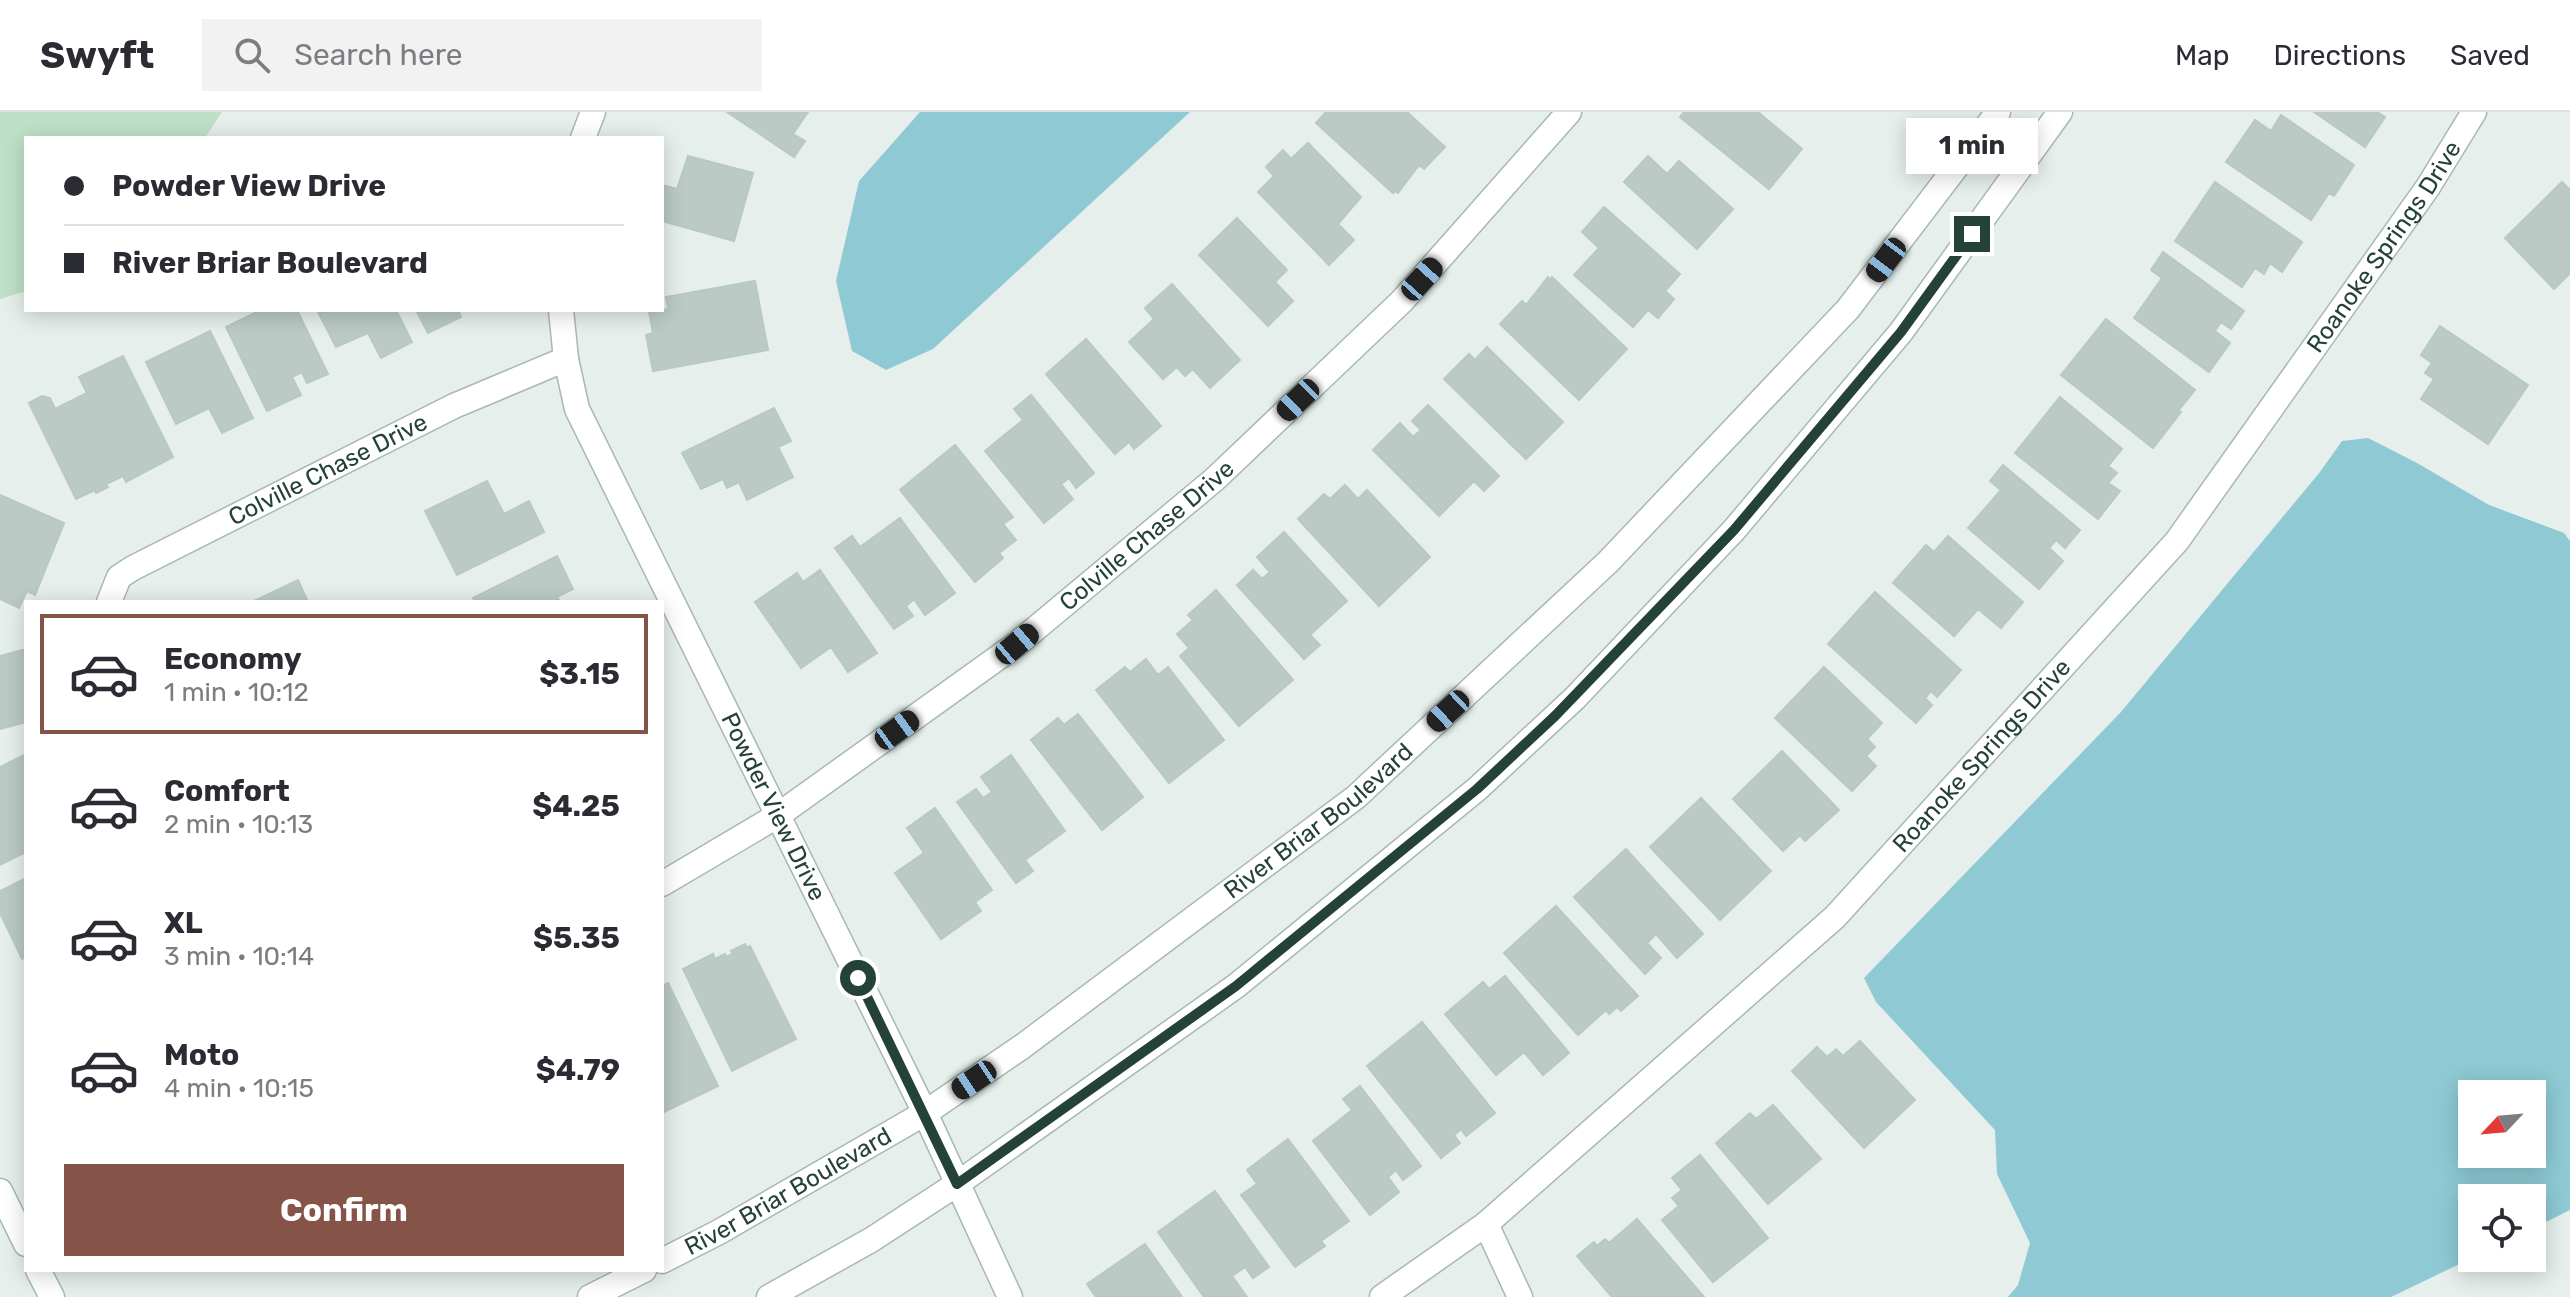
<!DOCTYPE html>
<meta charset="utf-8">
<style>
:root{--surface:#fff;--page:#f2f2f3;--text:#2b2b33;--muted:#7c7c81;--line:#e1e1e2;--accent:#855347}
body{margin:0;font-family:Rubik,sans-serif;background:var(--page);color:var(--text);height:100vh;display:flex;flex-direction:column;font-size:30px;white-space:nowrap}
*{box-sizing:border-box;margin:0}
p{font-size:26px;color:var(--muted)}
.icon{flex:none;width:44px;height:44px;fill:none;stroke:currentColor;stroke-width:2;stroke-linecap:round;stroke-linejoin:round}
.map{position:relative;flex:1;overflow:hidden}
.details{position:absolute;left:24px;top:488px;width:640px;height:672px;display:flex;flex-direction:column;background:var(--surface);border-radius:0px;box-shadow:0 4px 20px #0003}
.details>*{flex:none}
.guide{position:absolute;left:24px;top:24px;width:640px;height:176px;border-radius:0px;box-shadow:0 4px 20px #0003;display:grid;align-content:center;height:176px;padding:0 40px;background:var(--surface)}
.needle{width:52px;rotate:244deg}
.controls{position:absolute;left:2458px;top:968px;display:grid;gap:16px}
.controls a{display:grid;place-items:center;width:88px;height:88px;border-radius:0px;background:var(--surface);box-shadow:0 4px 20px #0003;font-size:40px}
.end{position:absolute;width:36px;height:36px;margin:-18px;border:10px solid #24423a;background:#fff;box-shadow:0 0 0 4px #fff}
.from{border-radius:50%}
.bubble{position:absolute;height:56px;border-radius:0px;background:var(--surface);box-shadow:0 4px 20px #0003;font-size:26px;font-weight:700;line-height:56px;text-align:center}
.car{position:absolute;width:24px;height:48px;margin:-24px -12px;border-radius:10px;box-shadow:0 0 6px 2px #0007;background:linear-gradient(#222 24%,#8ab4d8 0 40%,#222 0 76%,#8ab4d8 0 86%,#222 0)}
.guide b{display:flex;align-items:center;gap:28px;height:76px;font-size:30px}
.guide b+b{border-top:2px solid var(--line)}
.guide i{width:20px;height:20px;background:var(--text)}
ul{padding:14px 0 0;list-style:none}
li{display:flex;align-items:center;gap:24px;height:120px;margin:0 16px 12px;padding:0 24px;border:4px solid transparent;border-radius:0px}
li div{flex:1}
li b{display:block;font-size:30px}
li em{font-style:normal;font-weight:700}
li.current{border-color:var(--accent)}
li>.icon{width:72px;height:72px;stroke-width:1.5}
.action{display:flex;gap:16px;margin-top:auto;padding:16px 40px}
.action a{flex:1;height:92px;border-radius:0px;background:var(--accent);color:#fff;font-size:32px;font-weight:700;line-height:92px;text-align:center}
header{display:flex;align-items:center;gap:48px;box-sizing:border-box;height:112px;padding:0 40px;background:var(--surface);border-bottom:2px solid var(--line)}
header strong{font-size:38px}
nav{display:flex;gap:44px;margin-inline-start:auto;font-size:28px}
.search{width:560px;height:72px;background:var(--page);display:flex;align-items:center;gap:20px;box-sizing:border-box;padding:0 28px;border-radius:0px;color:var(--muted);font-size:30px}
.map>svg:first-child{display:block}
</style>
<header>
<strong>Swyft</strong>
<div class="search"><svg class="icon" aria-label="search" viewBox="0 0 24 24"><circle cx="10" cy="10" r="6"/><path d="M15 15l6 6"/></svg>Search here</div>
<nav><a>Map</a><a>Directions</a><a>Saved</a></nav>
</header>
<div class="map">
<svg width="2570" height="1185" viewBox="0 0 2570 1185">
<rect width="100%" height="100%" fill="#e6efeb"/>
<path fill="#bfe0c8" d="M0,0H222L205,26H26V179L0,187Z"/>
<path fill="#8ec9d4" fill-rule="evenodd" d="M920,0H1190L933,237L886,258L852,239L836,169L859,69Z
M2368,326L2417,351L2489,393L2564,421L2570,429V1098L2532,1117V1086H2472V1146L2391,1185H2008L2018,1173L2030,1131L1997,1062L1995,1018L1876,890L1864,866L2121,600L2320,360L2342,329ZM2472,982H2532V1042H2472Z"/>
<path fill="#bbcac4" stroke="#b8c9c2" stroke-width="2" d="M727,0H808L793,22L805,29L794,45Z
M1326,0H1407L1445,35L1424,57L1419,53L1398,81L1395,79L1393,81L1316,11Z
M1684,0H1758L1802,37L1769,77L1680,5Z
M2314,0H2377L2385,5L2365,35Z
M2281,3L2354,53L2334,84L2329,81L2311,108L2226,50L2255,8L2271,19Z
M1308,31L1361,85L1338,112L1354,128L1329,153L1258,80L1274,64L1266,55L1283,38L1291,47Z
M688,44L753,61L734,129L662,109V73L677,77Z
M1648,44L1667,62L1679,49L1733,97L1697,137L1624,70Z
M2215,70L2302,130L2282,160L2270,151L2264,162L2255,156L2242,175L2175,129Z
M2562,70L2570,78V161L2554,177L2505,126Z
M1604,95L1680,162L1665,179L1674,187L1658,206L1648,198L1633,215L1574,163L1599,136L1582,120Z
M1237,106L1287,158L1275,170L1293,189L1268,214L1199,143Z
M2163,140L2244,199L2231,217L2221,210L2215,219L2230,231L2209,260L2134,206L2162,166L2151,158Z
M1548,165L1550,168L1552,165L1627,237L1579,288L1500,212L1522,189L1526,193Z
M755,169L768,238L653,259L646,223L653,221L649,200L668,197L666,185Z
M1172,172L1240,248L1210,276L1193,257L1185,264L1177,255L1163,267L1129,230L1154,207L1145,196Z
M261,198H297L328,262L307,271L302,260L292,265L301,283L267,299L226,215Z
M317,198H396L412,230L381,246L368,221L336,235Z
M416,198H458L461,205L428,221Z
M2106,207L2195,278L2178,299L2181,300L2153,336L2061,263Z
M2440,214L2528,273L2488,332L2421,287L2434,267L2425,261L2432,251L2421,243Z
M210,219L253,306L222,321L209,296L176,312L146,250Z
M1086,227L1161,314L1134,337L1129,330L1115,342L1046,262Z
M1487,235L1563,310L1526,347L1444,267L1469,242L1475,248Z
M123,244L173,345L126,370L123,364L106,372L108,375L96,381L95,378L76,387L29,291L42,284L50,286L55,297L87,281L79,265Z
M1031,283L1094,361L1076,376L1069,366L1061,372L1073,387L1044,411L985,339L1023,308L1014,297Z
M2060,285L2122,337L2108,354L2117,361L2108,371L2120,379L2098,407L2015,341Z
M1428,293L1499,364L1484,379L1474,369L1439,404L1373,338L1400,311L1413,325L1421,318L1412,309Z
M774,296L791,329L778,335L793,365L747,388L739,370L727,376L723,367L701,377L682,341Z
M955,333L1013,405L1003,412L1016,428L999,441L1003,446L975,470L900,378Z
M2003,353L2080,418L2065,436L2056,428L2049,436L2063,449L2039,477L1968,416L2001,378L1990,369Z
M487,369L504,402L529,389L544,420L457,463L425,399Z
M1345,373L1358,387L1367,378L1430,445L1379,494L1298,407L1324,382L1330,387Z
M0,383L64,411L35,483L27,479L19,496L0,487Z
M900,406L955,481L925,503L914,487L906,494L913,504L894,517L835,436L852,424L860,435Z
M1284,420L1347,489L1310,523L1320,533L1304,547L1237,473L1253,458L1262,467L1270,460L1257,445Z
M1948,424L2023,490L2001,516L1978,497L1954,524L1893,471L1926,433L1934,440Z
M557,444L573,477L557,485L560,490H475L473,486Z
M820,458L877,541L848,560L831,535L801,556L755,490L797,461L803,470Z
M298,468L308,490H252Z
M1216,478L1293,568L1239,614L1180,544L1189,536L1177,522L1193,508L1188,503Z
M1875,480L1961,558L1937,585L1931,579L1925,586L1932,593L1916,611L1828,532Z
M26,537V610L0,617V544Z
M1146,547L1158,563L1168,555L1224,628L1169,671L1096,578L1125,555L1130,560Z
M1824,555L1882,611L1867,627L1875,635L1866,644L1876,654L1852,679L1775,606Z
M1078,602L1143,685L1102,718L1031,628L1058,606L1064,613Z
M1782,639L1839,698L1805,729L1800,723L1783,739L1733,687Z
M26,642V740L0,753V655Z
M1011,643L1065,719L1025,748L1033,759L1016,771L957,690L976,677L983,686L992,680L981,665Z
M1701,686L1771,759L1720,808L1650,735Z
M935,696L992,778L975,790L981,799L941,827L895,761L924,741L907,716Z
M1626,737L1703,822L1677,846L1656,822L1647,831L1661,846L1645,862L1574,785Z
M26,766V845L22,847L0,801V779Z
M1556,794L1638,884L1621,899L1617,895L1609,902L1606,898L1578,923L1504,841Z
M745,832L747,836L750,834L796,927L732,959L683,857L713,842L715,847L725,842L726,845L733,842L731,839Z
M1505,864L1569,941L1543,963L1524,940L1496,963L1445,902L1483,870L1489,877Z
M668,871L718,974L662,1001V874Z
M1422,910L1495,1001L1466,1024L1461,1017L1454,1023L1460,1031L1441,1046L1367,954Z
M1860,929L1915,988L1864,1036L1792,959L1817,935L1827,945L1836,937L1843,944Z
M1360,974L1421,1054L1403,1068L1396,1058L1388,1065L1399,1080L1370,1103L1313,1029L1352,998L1343,987Z
M1773,993L1821,1047L1768,1092L1716,1031L1750,1001L1756,1007Z
M1288,1027L1349,1109L1321,1129L1325,1134L1295,1155L1241,1083L1257,1072L1247,1058Z
M1700,1043L1768,1126L1713,1170L1662,1108L1679,1094L1672,1086L1682,1078L1672,1066Z
M1215,1079L1269,1155L1253,1166L1245,1155L1232,1164L1247,1185H1204L1158,1120Z
M1637,1107L1704,1185H1612L1577,1144L1594,1130L1597,1134L1605,1127L1609,1131Z
M1145,1132L1182,1185H1096L1087,1172Z"/>
<g fill="none" stroke-linecap="round" stroke-linejoin="round">
<defs>
<g id="street">
<path d="M583,26L593,0"/>
<path id="s1" d="M561,198L566,247L577,297L925,1001L1010,1185"/>
<path id="s2" d="M109,490L119,465L133,456L454,294L566,247"/>
<path id="s3" d="M662,772L777,704L1017,532L1215,367L1402,189L1569,0"/>
<path d="M1486,1112L1520,1185"/>
<path id="s4" d="M662,1149L719,1120L925,1001L1023,934L1356,685L1608,450L1848,197L1998,0"/>
<path d="M590,1185L644,1158"/>
<path d="M769,1185L871,1128L957,1072L1236,874L1477,677L1575,586L1734,418L1901,220L2060,0"/>
<path id="s5" d="M1382,1185L1486,1112L1835,805L2177,429L2428,75L2474,0"/>
</g>
<path id="secondary" d="M0,1079L26,1132
M38,1158L52,1185"/>
</defs>
<use href="#street" stroke="#a8b8b2" stroke-width="27"/>
<use href="#secondary" stroke="#a4bbb3" stroke-width="27"/>
<use href="#street" stroke="#fff" stroke-width="24"/>
<use href="#secondary" stroke="#fff" stroke-width="24"/>
</g>
<g fill="none" stroke-linecap="round" stroke-linejoin="round">
<path stroke="#24423a" stroke-width="10" d="M858,866L957,1072L1236,874L1477,677L1555,604L1734,418L1901,220L1972,122"/>
</g>
<g text-anchor="middle" dominant-baseline="central" stroke-width="7" stroke-linejoin="round" paint-order="stroke">
<g font-size="24" fill="#24423a" stroke="#f7fbf9">
<text stroke="none"><textPath href="#s5" startOffset="1460">Roanoke Springs Drive</textPath></text>
<text stroke="none"><textPath href="#s2" startOffset="262">Colville Chase Drive</textPath></text>
<text stroke="none"><textPath href="#s3" startOffset="598">Colville Chase Drive</textPath></text>
<text stroke="none"><textPath href="#s5" startOffset="810">Roanoke Springs Drive</textPath></text>
<text stroke="none"><textPath href="#s1" startOffset="544">Powder View Drive</textPath></text>
<text stroke="none"><textPath href="#s4" startOffset="792">River Briar Boulevard</textPath></text>
<text stroke="none"><textPath href="#s4" startOffset="144">River Briar Boulevard</textPath></text>
</g>
</g>
</svg>
<div class="controls">
<a><svg class="needle" viewBox="-14 -14 28 28"><path d="M0-13l5 13h-10z" fill="#e53935"/><path d="M0 13l5-13h-10z" fill="#7c7c81"/></svg></a>
<a><svg class="icon" aria-label="locate" viewBox="0 0 24 24"><circle cx="12" cy="12" r="6"/><path d="M12 2v4M12 18v4M2 12h4M18 12h4"/></svg></a>
</div>
<i class="end from" style="left:858px;top:866px"></i>
<i class="end" style="left:1972px;top:122px"></i>
<div class="bubble" style="left:1906px;top:6px;width:132px">1 min</div>
<i class="car" style="left:1886px;top:148px;rotate:217deg"></i>
<i class="car" style="left:1422px;top:167px;rotate:42deg"></i>
<i class="car" style="left:1298px;top:288px;rotate:226deg"></i>
<i class="car" style="left:1017px;top:532px;rotate:50deg"></i>
<i class="car" style="left:1448px;top:599px;rotate:227deg"></i>
<i class="car" style="left:897px;top:618px;rotate:54deg"></i>
<i class="car" style="left:974px;top:968px;rotate:236deg"></i>
<div class="guide">
<b><i class="from"></i>Powder View Drive</b>
<b><i></i>River Briar Boulevard</b>
</div>
<section class="details">
<ul>
<li class="current"><svg class="icon" aria-label="car" viewBox="0 0 24 24"><path d="M5 17H2v-5l4-1 3-4h7l3 4 3 1v5h-3M9 17h6M6 11h13"/><circle cx="7" cy="17" r="2"/><circle cx="17" cy="17" r="2"/></svg><div><b>Economy</b><p>1 min · 10:12</p></div><em>$3.15</em></li>
<li><svg class="icon" aria-label="car" viewBox="0 0 24 24"><path d="M5 17H2v-5l4-1 3-4h7l3 4 3 1v5h-3M9 17h6M6 11h13"/><circle cx="7" cy="17" r="2"/><circle cx="17" cy="17" r="2"/></svg><div><b>Comfort</b><p>2 min · 10:13</p></div><em>$4.25</em></li>
<li><svg class="icon" aria-label="car" viewBox="0 0 24 24"><path d="M5 17H2v-5l4-1 3-4h7l3 4 3 1v5h-3M9 17h6M6 11h13"/><circle cx="7" cy="17" r="2"/><circle cx="17" cy="17" r="2"/></svg><div><b>XL</b><p>3 min · 10:14</p></div><em>$5.35</em></li>
<li><svg class="icon" aria-label="car" viewBox="0 0 24 24"><path d="M5 17H2v-5l4-1 3-4h7l3 4 3 1v5h-3M9 17h6M6 11h13"/><circle cx="7" cy="17" r="2"/><circle cx="17" cy="17" r="2"/></svg><div><b>Moto</b><p>4 min · 10:15</p></div><em>$4.79</em></li>
</ul>
<div class="action"><a>Confirm</a></div>
</section>
</div>
